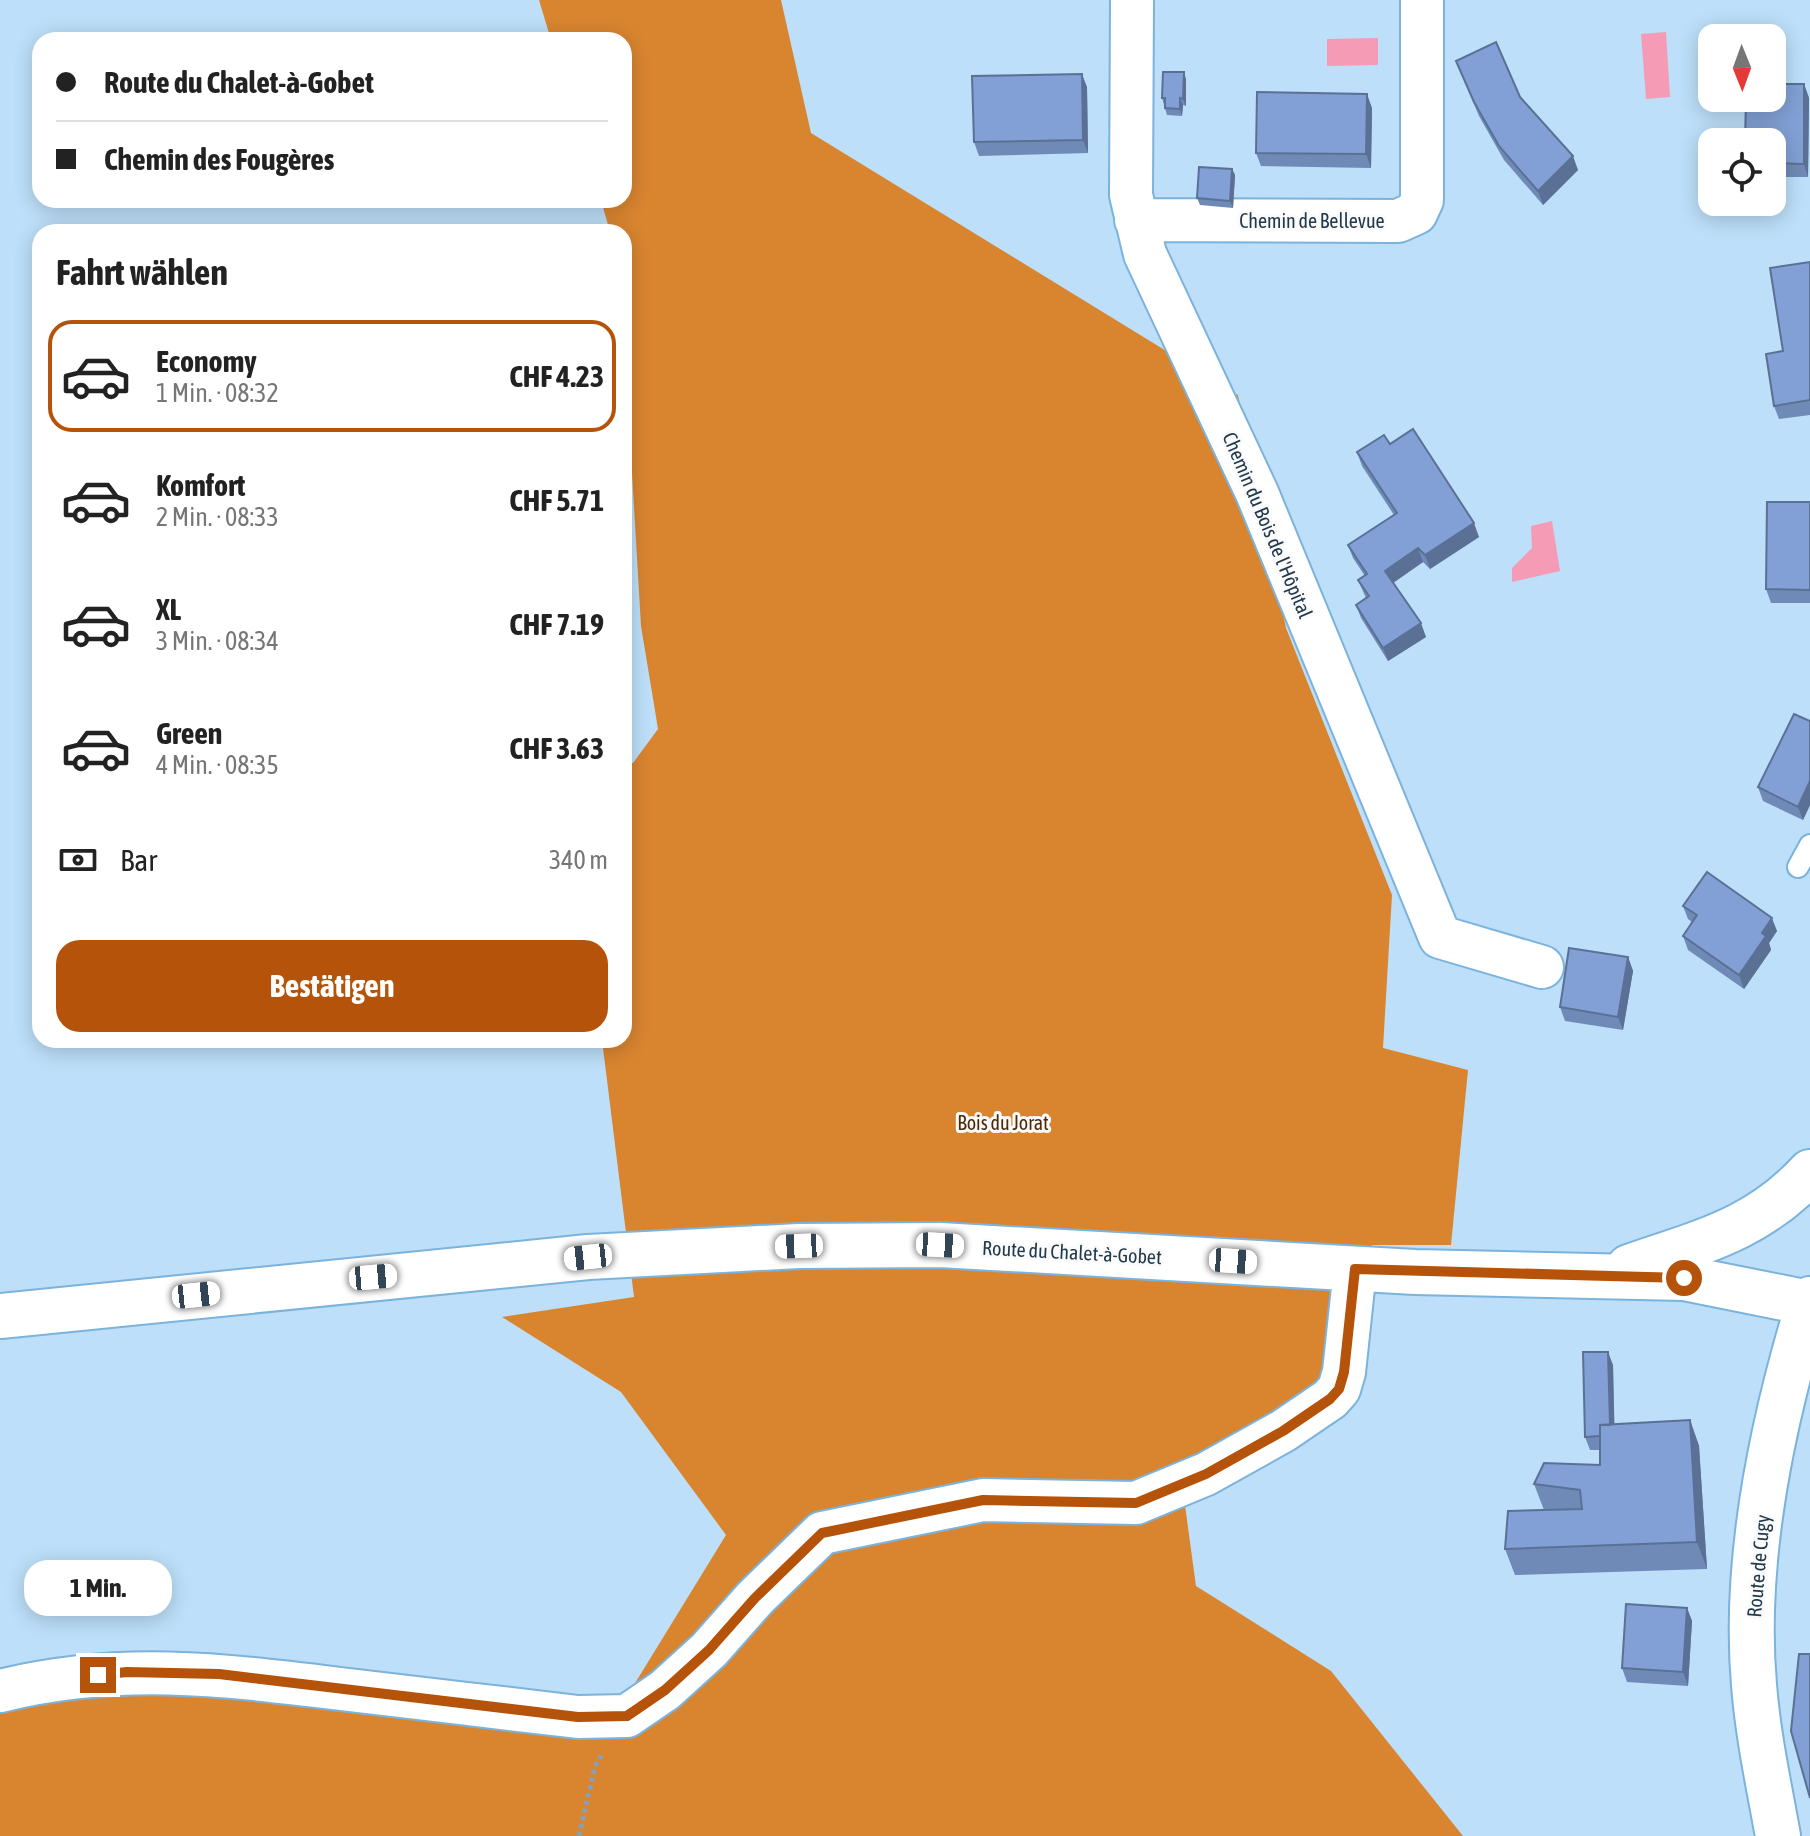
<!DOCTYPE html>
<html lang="de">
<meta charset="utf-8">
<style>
:root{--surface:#fff;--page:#f6f6f6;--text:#222;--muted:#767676;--line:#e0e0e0;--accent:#b45309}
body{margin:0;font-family:"Asap Condensed",sans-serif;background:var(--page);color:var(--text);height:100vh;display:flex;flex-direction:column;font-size:30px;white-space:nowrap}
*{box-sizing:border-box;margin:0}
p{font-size:26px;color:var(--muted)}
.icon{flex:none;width:44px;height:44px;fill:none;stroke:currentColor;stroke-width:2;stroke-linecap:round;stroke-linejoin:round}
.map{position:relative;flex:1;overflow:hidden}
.panel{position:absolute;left:32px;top:224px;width:600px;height:824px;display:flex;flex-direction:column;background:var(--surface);border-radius:24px;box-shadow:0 4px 20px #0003}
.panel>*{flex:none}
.guide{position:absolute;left:32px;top:32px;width:600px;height:176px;border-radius:24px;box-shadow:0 4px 20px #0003;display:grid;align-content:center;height:176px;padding:0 24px;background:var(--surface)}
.needle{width:52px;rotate:179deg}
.controls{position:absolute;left:1698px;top:24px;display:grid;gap:16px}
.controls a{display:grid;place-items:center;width:88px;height:88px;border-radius:16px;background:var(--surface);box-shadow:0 4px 20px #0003;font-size:40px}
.end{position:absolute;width:36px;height:36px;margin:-18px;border:10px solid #b45309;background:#fff;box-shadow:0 0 0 4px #fff}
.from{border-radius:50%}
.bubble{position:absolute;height:56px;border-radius:24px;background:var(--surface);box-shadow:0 4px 20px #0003;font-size:26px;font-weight:700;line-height:56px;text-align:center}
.car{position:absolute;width:24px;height:48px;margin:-24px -12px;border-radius:10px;box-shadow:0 0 6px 2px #0007;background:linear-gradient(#fff 24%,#345 0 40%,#fff 0 76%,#345 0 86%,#fff 0)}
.guide b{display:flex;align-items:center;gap:28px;height:76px;font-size:30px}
.guide b+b{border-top:2px solid var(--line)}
.guide i{width:20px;height:20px;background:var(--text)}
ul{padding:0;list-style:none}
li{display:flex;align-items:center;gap:24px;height:112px;margin:0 16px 12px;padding:0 8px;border:4px solid transparent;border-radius:24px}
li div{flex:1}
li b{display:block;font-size:30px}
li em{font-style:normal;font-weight:700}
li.current{border-color:var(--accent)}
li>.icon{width:72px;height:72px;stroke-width:1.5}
h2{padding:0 24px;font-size:36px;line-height:96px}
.pay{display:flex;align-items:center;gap:20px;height:88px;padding:0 24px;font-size:30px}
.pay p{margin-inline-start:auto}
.action{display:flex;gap:16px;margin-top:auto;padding:16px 24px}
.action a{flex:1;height:92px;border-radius:24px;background:var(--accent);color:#fff;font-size:32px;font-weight:700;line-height:92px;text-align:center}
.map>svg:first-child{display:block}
</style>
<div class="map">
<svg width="1810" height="1836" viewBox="0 0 1810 1836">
<rect width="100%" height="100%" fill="#bddff9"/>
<path fill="#d98530" d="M539,0H781L811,133L1238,395L1286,628L1392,895L1383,1048L1468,1070L1451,1245H1372L1332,1389L1181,1476L1196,1586L1331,1671L1463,1836H0V1709L128,1686L602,1737L726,1535L621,1392L502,1317L634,1297L602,1040H624V761L633,763L658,729L641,626L624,337V232H610L601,200H624V40H551Z"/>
<path fill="#f69bb5" d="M1666,32L1670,97L1646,99L1641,34Z
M1378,38V65L1327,66V39Z
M1552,521L1560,571L1512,582V568L1532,548L1531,526Z"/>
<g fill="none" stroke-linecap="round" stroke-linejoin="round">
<defs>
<path id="service" d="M1798,867L1810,845"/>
<path id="minor" d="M1132,0L1131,195L1145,254L1257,493L1440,937L1542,967
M1136,220L1398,221L1416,213L1422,200V0
M0,1691C122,1661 226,1675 349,1690C425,1699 502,1708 578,1717L627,1716L665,1690L709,1650L755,1598L822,1533L983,1500L1136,1503L1206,1474L1283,1431L1330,1399L1339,1389L1344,1372L1355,1269"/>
<path id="secondary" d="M1629,1267C1700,1242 1757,1230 1810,1172
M0,1316L588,1257L799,1246L940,1245L1415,1272L1684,1278L1809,1303
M1778,1836C1769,1786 1758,1736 1754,1685C1743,1559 1773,1419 1810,1299"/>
</defs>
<use href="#service" stroke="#7bb3dd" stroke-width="24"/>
<use href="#minor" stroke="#7bb3dd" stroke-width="46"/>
<use href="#secondary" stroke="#7bb3dd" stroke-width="48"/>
<path stroke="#84a2b9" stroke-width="5" stroke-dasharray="4 4" stroke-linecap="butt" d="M579,1836L595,1766L603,1753"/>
<use href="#service" stroke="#fff" stroke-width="20"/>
<use href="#minor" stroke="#fff" stroke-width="42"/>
<use href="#secondary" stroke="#fff" stroke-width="44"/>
</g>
<path fill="#708ab7" d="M1456,61L1520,97L1578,170L1543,205L1504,160L1479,116Z
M1186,79V106L1183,105L1182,116L1167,115L1162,98Z
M1804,84L1809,98L1808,177H1772V142Z
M1087,87L1088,153L979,156L974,142Z
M1372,108L1371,168L1261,166L1256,153Z
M1232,169L1235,175L1233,208L1200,205L1197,198Z
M1810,262V415L1779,419L1774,406L1783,351Z
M1390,444L1479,537L1430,569L1423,562L1393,583L1426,637L1388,661L1361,618L1356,605L1366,598L1358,580L1365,576L1353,558L1348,545L1394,515L1362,466L1357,452Z
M1810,502V603H1771L1766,589Z
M1810,721V805L1803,820L1763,801L1758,787Z
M1683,906L1777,931L1769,943L1771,950L1744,989L1688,950L1683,936L1692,922L1688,919Z
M1628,957L1633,971L1623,1030L1565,1021L1560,1007Z
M1613,1365L1614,1425L1690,1420L1699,1446L1707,1569L1515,1575L1505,1549L1544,1510L1534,1484L1600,1465V1450H1590L1585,1437Z
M1687,1608L1692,1621L1688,1686L1627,1682L1622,1668Z"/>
<path fill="#5b7095" d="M1184,72L1186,79V106L1183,99Z
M1082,74L1087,87L1088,153L1083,140Z
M1804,84L1809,98L1808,177L1804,164Z
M1367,94L1372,108L1371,168L1366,154Z
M1180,98L1183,105L1182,116L1180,109Z
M1573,156L1578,170L1543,205L1538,191Z
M1232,169L1235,175L1233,208L1230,201Z
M1474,523L1479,537L1430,569L1425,555Z
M1418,548L1423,562L1390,585L1385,571Z
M1421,623L1426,637L1388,661L1383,648Z
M1810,781V805L1803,820L1798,807Z
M1772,918L1777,931L1769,943L1771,950L1744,989L1739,975L1762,933Z
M1628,957L1633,971L1623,1030L1618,1017Z
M1608,1352L1613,1365L1615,1449L1610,1436Z
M1690,1420L1699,1446L1707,1569L1697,1542Z
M1687,1608L1692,1621L1688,1686L1683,1672Z"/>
<path fill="#82a0d5" stroke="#5b7095" stroke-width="2" d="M1496,42L1520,97L1573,156L1538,191L1499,146L1474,102L1456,61Z
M1163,72H1184L1183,99L1180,98V109L1165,108V98H1162Z
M1082,74L1083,140L974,142L972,76Z
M1772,84H1804V164L1772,163V142H1745L1746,98H1772Z
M1257,92L1367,94L1366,154L1256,153Z
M1199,167L1232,169L1230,201L1197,198Z
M1810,262V400L1774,406L1766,354L1783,351L1770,268Z
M1413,429L1474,523L1425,555L1418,548L1385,571L1421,623L1383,648L1356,605L1369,596L1358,580L1367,574L1348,545L1397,513L1357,452L1384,435L1390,444Z
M1767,502H1810V590L1766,589Z
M1794,714L1810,721V781L1798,807L1758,787Z
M1707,872L1772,918L1762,933L1766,936L1739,975L1683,936L1697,915L1683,906Z
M1569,948L1628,957L1618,1017L1560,1007Z
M1583,1352H1608L1610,1425H1600V1436L1585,1437Z
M1690,1420L1697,1542L1505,1549L1508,1511L1582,1509L1580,1490L1534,1484L1544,1463L1600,1465V1425Z
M1626,1604L1687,1608L1683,1672L1622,1668Z
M1799,1654H1810V1798L1791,1731Z"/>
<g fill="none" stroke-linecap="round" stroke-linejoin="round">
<path stroke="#b45309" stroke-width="10" d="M98,1675L127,1672L219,1674L578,1717L627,1716L665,1690L709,1650L755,1598L822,1533L983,1500L1136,1503L1206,1474L1283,1431L1330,1399L1339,1389L1344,1372L1355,1269L1684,1278"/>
</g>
<g text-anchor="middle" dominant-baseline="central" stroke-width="6" stroke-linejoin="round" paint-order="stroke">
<g font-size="20" fill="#21394a" stroke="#fafafa">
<text x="1312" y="220">Chemin de Bellevue</text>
<text transform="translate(1268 525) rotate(67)">Chemin du Bois de l'Hôpital</text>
<text transform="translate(1072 1252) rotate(3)">Route du Chalet-à-Gobet</text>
<text transform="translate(1758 1566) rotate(-85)">Route de Cugy</text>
</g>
<g font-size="20" fill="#4c2a07" stroke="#fafafa">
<text x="1003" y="1122">Bois du Jorat</text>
</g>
</g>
</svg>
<div class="controls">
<a><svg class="needle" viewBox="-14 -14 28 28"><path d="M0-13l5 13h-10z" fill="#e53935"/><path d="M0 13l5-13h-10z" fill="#767676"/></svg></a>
<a><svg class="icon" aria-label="locate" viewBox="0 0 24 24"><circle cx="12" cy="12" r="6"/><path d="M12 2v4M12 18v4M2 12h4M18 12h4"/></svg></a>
</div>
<i class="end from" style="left:1684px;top:1278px"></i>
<i class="end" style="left:98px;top:1675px"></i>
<div class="bubble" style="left:24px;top:1560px;width:148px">1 Min.</div>
<i class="car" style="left:940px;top:1245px;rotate:93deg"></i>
<i class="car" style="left:799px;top:1246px;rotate:268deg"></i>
<i class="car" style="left:588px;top:1257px;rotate:264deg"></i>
<i class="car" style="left:1233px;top:1261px;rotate:94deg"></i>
<i class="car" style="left:373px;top:1277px;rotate:85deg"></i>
<i class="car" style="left:196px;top:1295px;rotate:84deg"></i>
<div class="guide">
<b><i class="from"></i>Route du Chalet-à-Gobet</b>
<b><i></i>Chemin des Fougères</b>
</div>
<section class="panel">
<h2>Fahrt wählen</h2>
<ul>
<li class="current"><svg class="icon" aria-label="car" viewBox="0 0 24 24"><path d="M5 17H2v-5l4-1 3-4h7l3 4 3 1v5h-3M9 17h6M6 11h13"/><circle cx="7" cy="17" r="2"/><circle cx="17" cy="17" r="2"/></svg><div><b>Economy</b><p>1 Min. · 08:32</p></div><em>CHF 4.23</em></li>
<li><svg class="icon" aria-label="car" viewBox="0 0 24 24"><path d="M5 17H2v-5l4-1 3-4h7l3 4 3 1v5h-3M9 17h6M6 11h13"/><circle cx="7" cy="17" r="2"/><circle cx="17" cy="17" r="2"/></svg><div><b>Komfort</b><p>2 Min. · 08:33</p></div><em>CHF 5.71</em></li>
<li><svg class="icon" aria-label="car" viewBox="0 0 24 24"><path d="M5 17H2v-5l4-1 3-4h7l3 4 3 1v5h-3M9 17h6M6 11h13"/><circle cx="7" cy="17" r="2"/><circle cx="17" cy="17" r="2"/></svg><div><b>XL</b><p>3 Min. · 08:34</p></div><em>CHF 7.19</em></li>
<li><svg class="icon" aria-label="car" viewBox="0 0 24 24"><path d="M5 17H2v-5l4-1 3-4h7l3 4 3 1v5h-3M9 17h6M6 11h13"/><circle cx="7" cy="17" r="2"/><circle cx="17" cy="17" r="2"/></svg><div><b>Green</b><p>4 Min. · 08:35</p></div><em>CHF 3.63</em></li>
</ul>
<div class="pay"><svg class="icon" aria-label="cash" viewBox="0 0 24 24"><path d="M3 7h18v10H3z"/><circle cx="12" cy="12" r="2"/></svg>Bar<p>340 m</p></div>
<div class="action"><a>Bestätigen</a></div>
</section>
</div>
